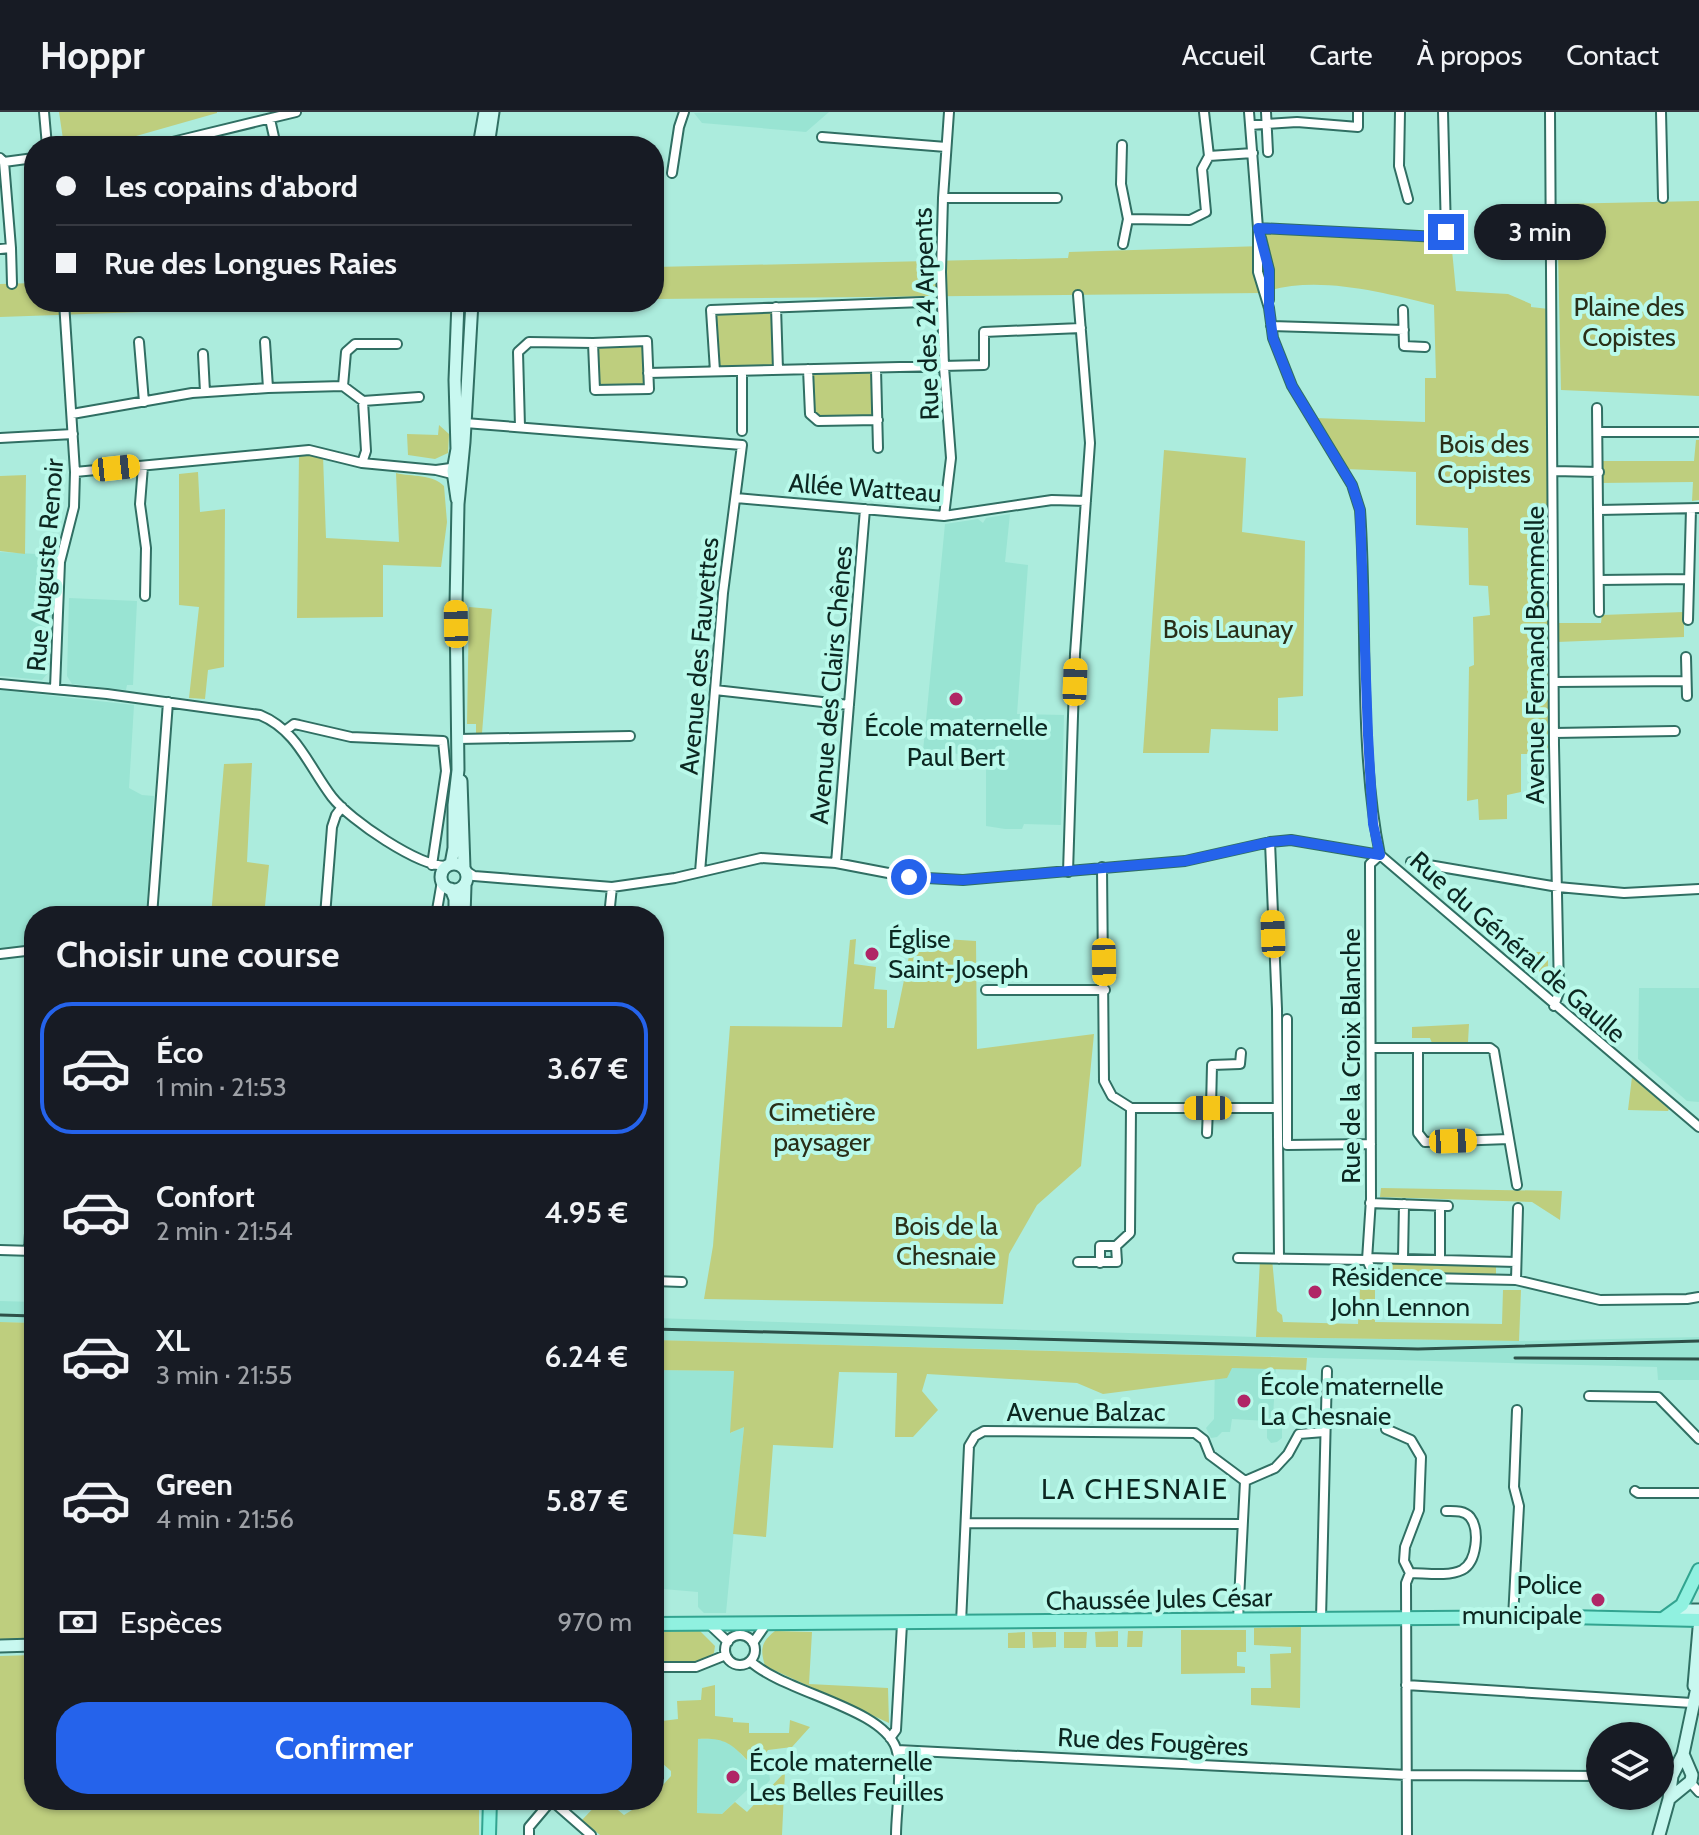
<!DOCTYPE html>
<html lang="fr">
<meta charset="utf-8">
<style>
:root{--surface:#171b24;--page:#20242c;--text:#f1f3f6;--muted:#9ea1a6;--line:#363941;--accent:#2563eb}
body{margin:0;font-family:Cabin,sans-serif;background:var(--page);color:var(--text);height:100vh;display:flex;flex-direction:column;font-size:30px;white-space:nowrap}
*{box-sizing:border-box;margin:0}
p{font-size:26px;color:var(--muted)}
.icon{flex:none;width:44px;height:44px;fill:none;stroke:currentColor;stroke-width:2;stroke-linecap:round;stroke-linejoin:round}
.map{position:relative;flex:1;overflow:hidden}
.side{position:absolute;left:24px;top:794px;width:640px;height:904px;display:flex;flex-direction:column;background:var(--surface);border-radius:32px;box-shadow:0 2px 6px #0004}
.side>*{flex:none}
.banner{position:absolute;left:24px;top:24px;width:640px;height:176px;border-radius:32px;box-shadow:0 2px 6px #0004;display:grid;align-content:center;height:176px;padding:0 32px;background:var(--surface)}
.fabs{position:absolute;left:1586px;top:1610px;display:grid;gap:16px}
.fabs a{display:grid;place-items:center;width:88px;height:88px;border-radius:50%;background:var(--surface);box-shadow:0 2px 6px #0004;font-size:40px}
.end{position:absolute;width:36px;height:36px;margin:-18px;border:10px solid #2563eb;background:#fff;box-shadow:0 0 0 4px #fff}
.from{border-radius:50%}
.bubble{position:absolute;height:56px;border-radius:28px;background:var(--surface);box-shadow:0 2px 6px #0004;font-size:26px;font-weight:600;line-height:56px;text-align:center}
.car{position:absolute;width:24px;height:48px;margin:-24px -12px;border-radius:10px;box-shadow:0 0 6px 2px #0007;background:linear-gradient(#f5c518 24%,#345 0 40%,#f5c518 0 76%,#345 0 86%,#f5c518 0)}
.banner b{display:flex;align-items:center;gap:28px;height:76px;font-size:30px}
.banner b+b{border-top:2px solid var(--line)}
.banner i{width:20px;height:20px;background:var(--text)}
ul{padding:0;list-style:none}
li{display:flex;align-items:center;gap:24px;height:132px;margin:0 16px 12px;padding:0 16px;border:4px solid transparent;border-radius:32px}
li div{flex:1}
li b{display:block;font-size:30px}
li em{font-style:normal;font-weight:600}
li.active{border-color:var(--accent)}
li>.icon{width:72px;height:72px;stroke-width:1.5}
h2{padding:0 32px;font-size:36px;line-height:96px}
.pay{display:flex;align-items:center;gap:20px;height:88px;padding:0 32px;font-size:30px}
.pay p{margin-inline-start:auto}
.cta{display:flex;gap:16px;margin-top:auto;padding:16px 32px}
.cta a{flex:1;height:92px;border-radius:32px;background:var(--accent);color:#fff;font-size:32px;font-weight:600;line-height:92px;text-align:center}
header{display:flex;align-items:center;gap:48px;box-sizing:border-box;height:112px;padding:0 40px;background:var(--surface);border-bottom:2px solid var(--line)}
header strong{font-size:38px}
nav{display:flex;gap:44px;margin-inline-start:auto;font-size:28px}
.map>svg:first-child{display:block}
</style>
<header>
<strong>Hoppr</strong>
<nav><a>Accueil</a><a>Carte</a><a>À propos</a><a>Contact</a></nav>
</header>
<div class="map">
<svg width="1699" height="1723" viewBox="0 0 1699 1723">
<rect width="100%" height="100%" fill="#acecdd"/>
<path fill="#99e4d3" d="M829,0L806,20L702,11L694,1Z
M1010,402L1005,450L1028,453L1017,602L1064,603L1061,713L1024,712L1022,717H1005L986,714V653L952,640L923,639L945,412L978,407L983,411L986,406Z
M0,440L55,443L48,561L42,568L0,564Z
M69,486L137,489L133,573H127L126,578L72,572L67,564Z
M0,578L134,593L129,676L142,683L154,684L146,804H34V833L0,837Z
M1639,876H1699V990L1687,989L1638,947Z
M0,1189L34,1190V1211L0,1210Z
M654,1206L1256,1225L1519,1229L1699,1225V1268H1658L1657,1255L654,1228Z
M1215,1250L1276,1252L1273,1306L1282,1316V1326L1277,1330L1271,1331L1267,1326V1309L1232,1307L1230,1320H1222L1217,1325L1211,1326L1206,1316L1214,1307Z
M654,1258L734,1259L731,1321L744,1314L726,1501H704L698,1495V1480L663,1477L654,1482Z
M698,1627H717L732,1632L746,1648H760V1658L769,1661L770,1668L761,1678H747L722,1702L697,1701Z"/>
<path fill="#bece7e" d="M59,0H217V1L101,34H64Z
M1699,89V284L1561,278L1557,92Z
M1259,120L1451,128L1456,179L1508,182L1531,192V195L1549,197L1554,642H1521V680L1507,683V707L1479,708L1478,687L1467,689L1469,555L1474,553L1473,505L1490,503L1488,474L1469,473L1468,416L1416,413V360L1346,357L1315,306L1425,310V266H1436L1434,193C1381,180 1314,162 1261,181L654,187V155L1068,146L1069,140L1263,134Z
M34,171V190H422L0,205V172Z
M776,195L778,258L715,259L711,198Z
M647,229L649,277L595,278L593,231Z
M808,257H876L878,308L818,309L810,302Z
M439,313L449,322L448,341L435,347L408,343L407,322L438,323Z
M1696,328H1699V388L1692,389L1693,370L1599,371V349H1694Z
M1164,338L1246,346L1242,420L1305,429L1303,584L1278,586V619L1211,617L1209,641H1143Z
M299,342L323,344L326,426L399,430L396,361C412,365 433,362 444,374L447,410L441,455L383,453V505L297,506Z
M198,360L200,400L225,397L224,555L208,558L205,587L189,586L199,495L179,493V362Z
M26,363L25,442L0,439V364Z
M469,495L492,497L482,621H476V612H467Z
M1684,500V525L1557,530V511H1601L1602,503Z
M252,651L247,750L269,753L264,804H211L224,652Z
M913,825L976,829L977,937L1094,922L1081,1054L1037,1093L1009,1142L1003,1192L704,1187L713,1134L730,914L842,915L850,828L856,827L854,852L876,855L874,877L887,878V916H894Z
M1528,840H1548V862L1534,861L1533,856L1526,855L1522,849L1528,846Z
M1469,912L1468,930L1432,931L1430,926H1412V915Z
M1632,965L1669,997L1668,999L1628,998Z
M1381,1076L1562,1079L1560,1108L1532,1090L1380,1085Z
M1260,1147H1272L1277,1199L1282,1203L1283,1210L1358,1212L1361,1159L1375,1174V1210L1502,1212L1503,1178H1521L1519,1229L1256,1225Z
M1392,1148L1496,1151V1164L1392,1162Z
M0,1210L34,1211V1528L0,1529Z
M654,1228L1307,1246L1306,1258L1232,1256L1227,1266L1103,1282L1077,1271L927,1262L922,1279L938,1298L913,1325H895L897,1261L839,1260L833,1336L773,1333L766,1425L733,1422L744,1315L730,1321L734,1259L654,1258Z
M1301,1515L1300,1596L1251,1593V1576H1271L1270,1542L1291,1541V1535L1254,1533V1516Z
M698,1517L715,1534L714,1541L699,1551L654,1552V1519Z
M1181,1518H1246V1540H1237V1554L1245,1555V1561L1181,1562Z
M775,1519L812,1520L809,1572L888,1576L889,1611L765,1554C760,1537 761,1530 775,1519Z
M1118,1519V1535H1096L1095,1520Z
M1128,1519H1143L1142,1535H1127Z
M1025,1520V1536H1008V1521Z
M1032,1520H1056V1535L1033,1536Z
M1064,1520H1087L1086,1536H1064Z
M34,1543V1688H479V1723H0V1544Z
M715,1573V1604L733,1606V1610L749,1611V1621H789L790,1608L810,1615L792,1635L768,1638L760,1648H747C730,1630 723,1626 698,1627L697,1701L722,1702L735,1690L747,1700L785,1660L782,1723H600L582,1708L601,1688H606L624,1703L648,1688H654V1683L671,1664V1659L654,1644V1610L678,1607L677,1589L701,1588L702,1576Z"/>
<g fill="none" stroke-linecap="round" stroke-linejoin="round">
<defs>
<path id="street" d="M44,0L47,34
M1204,0L1209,44L1253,41
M1249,0L1258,116V160L1269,196L1273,226L1292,274L1352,373L1360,398C1368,510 1358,633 1380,743L1699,1015
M1266,0L1268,40
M1400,0L1399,54L1408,87
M1550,0L1554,633L1559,880L1554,894
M1661,0L1663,86
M270,7L276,34
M1250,13L1297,10L1358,15V0
M822,25L946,35
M374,32L376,34
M1122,33L1121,72L1128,107L1190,108L1206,100L1202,57L1209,44
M156,34L296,0
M0,46L4,50L11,136L0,137
M4,50L34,46
M672,61L679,15L684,0
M943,86H1057
M1258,116L1439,125L1446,120L1443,0
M1261,126L1269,158V188
M1123,132L1128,107
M11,136L12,172
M776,195L778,258
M1403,198L1404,234L1425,235
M1271,214L1404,218
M647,229L649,277L595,278L593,231Z
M139,230L144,290
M265,230L268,276
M203,242L205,280
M808,257L810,302L818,309L878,308
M876,257L878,336
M715,259L711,198L923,190V195
M742,260V319
M648,261L984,253V220L1081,216
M343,274L346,240L355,232H397
M363,289L419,285
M1597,296L1599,500
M72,302L192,281L268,276L343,274L363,289L366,339L362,351
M465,311L742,333L723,481L700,760
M520,315L518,240L529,230L593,231
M1598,320H1699
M0,326L73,322
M143,354L140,392L146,436L145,484
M1554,359L1599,360
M75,360L309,338L362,351L436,358
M456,363L436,358L458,355
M736,386L944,404L1052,388L1086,389
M1599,398L1699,396
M944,404L951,346L944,255L941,160L943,86L949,0
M1599,468L1689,467
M1688,508L1691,397
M1686,545L1687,584
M1554,570L1686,569
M0,572L107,582L260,603C297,618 309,655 332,685C350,708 419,755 447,754
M55,576L60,450L74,395L75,360L64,190
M715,578L849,593
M286,618L294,612L299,613L351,625L443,629L446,659L432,753
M1554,621L1675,619
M458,627L630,624
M1270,730L1277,897L1279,1147
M1380,743L1370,752L1371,1087L1367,1148L1372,1159L1383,1165L1516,1168L1600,1188L1687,1187L1699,1185
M1411,750L1558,775L1624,781L1699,777
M836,751L865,397
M1102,755L1104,969L1112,984L1131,996
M466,759L474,764L612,775L675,766L761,746L836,751L909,765L963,768L1185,749L1270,730L1291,728L1380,743
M1068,760L1075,542L1090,331L1078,183
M152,804L168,590
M325,804L332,715L336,703L342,695
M436,804L442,769
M609,804L612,775
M0,842L34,838
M986,878H1105
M1287,907V1033L1371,1032
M1371,936H1490L1494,939L1517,1073
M1418,936V1021L1425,1030L1509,1027
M1131,996H1277
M1211,996L1212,953L1240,952L1241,941
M1207,1021L1208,996
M1370,1091L1448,1094
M1440,1094V1148
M1116,1134L1130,1121L1131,996
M0,1138L33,1139
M29,1139L34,1050
M1238,1146L1367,1148
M1367,1146L1516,1150
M1403,1147L1404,1092
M1078,1150H1117L1116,1134
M1100,1151V1134H1116
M1516,1168L1518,1096
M654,1169L682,1170
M1589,1284L1658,1285L1699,1327
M1386,1317L1411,1328L1421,1345L1419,1398L1405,1435L1404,1449L1410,1461
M1635,1379L1638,1381H1699
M966,1411L1242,1412
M1513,1506L1519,1394L1514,1375L1517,1298
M1321,1507L1327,1259
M1238,1508L1245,1369
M961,1511L969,1334L975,1324L984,1319L1195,1321L1204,1328L1210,1343L1245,1369L1275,1356L1288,1342L1299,1322L1324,1320
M709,1512L728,1530
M725 1538a15 15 0 1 1 30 0a15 15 0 1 1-30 0Z
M753,1531L766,1512
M750,1549C785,1581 881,1595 896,1636C903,1657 896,1700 896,1723
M654,1555H696L726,1543
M1406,1573L1692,1591
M890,1626L896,1618L902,1512
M897,1638L1407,1663L1600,1664
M1690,1670L1699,1680
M551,1688L591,1723
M529,1723V1715L551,1689
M1407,1723L1406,1471L1410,1461C1425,1461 1448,1465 1462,1458C1477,1450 1480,1418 1470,1405C1464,1398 1454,1399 1446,1399"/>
<path id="secondary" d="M479,34L485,0
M488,34L493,0
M457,387L453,359L457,337L455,268L458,190
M461,669L464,756
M441 765a13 13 0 1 1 26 0a13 13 0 1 1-26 0Z
M451,752L454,736V693L458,658L456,493L458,392L464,330L472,190
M451,777L455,787V804
M464,804L465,773
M1677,1498H1699
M0,1534L34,1533
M1694,1574L1699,1516
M1669,1687L1691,1669L1692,1663L1683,1642
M1659,1723L1669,1687L1672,1664L1683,1642L1699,1566"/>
<path id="primary" d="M1664,1506L1682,1493L1699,1458
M654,1512L1567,1505L1699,1508
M489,1723L490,1688"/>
</defs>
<use href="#street" stroke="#306f63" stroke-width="12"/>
<use href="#secondary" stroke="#306f63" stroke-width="15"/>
<use href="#primary" stroke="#32a490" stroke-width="16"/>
<use href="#street" stroke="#fff" stroke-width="8"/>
<use href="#secondary" stroke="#c8f8f0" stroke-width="11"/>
<use href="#primary" stroke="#90f1e0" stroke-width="12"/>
<path stroke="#2d5048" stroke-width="3" d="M0,1203L34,1204
M654,1217L1418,1237L1699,1229
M1515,1246L1699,1247"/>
</g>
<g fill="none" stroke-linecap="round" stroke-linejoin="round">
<path stroke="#2563eb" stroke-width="10" d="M909,765L963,768L1185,749L1270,730L1291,728L1380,743L1373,712L1368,623L1360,398L1352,373L1292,274L1273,226L1269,196V158L1258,116L1439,125L1446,120"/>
</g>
<g fill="#b02666" stroke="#b9f9ea" stroke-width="3">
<circle cx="956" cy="587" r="8"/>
<circle cx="872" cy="842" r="8"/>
<circle cx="1315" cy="1180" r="8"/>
<circle cx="1244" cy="1289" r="8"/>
<circle cx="1598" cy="1488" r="8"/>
<circle cx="733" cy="1665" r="8"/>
</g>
<g text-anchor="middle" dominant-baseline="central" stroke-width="8" stroke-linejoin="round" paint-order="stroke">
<g font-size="26" fill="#2a2f18" stroke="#b9f9ea">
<text x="1629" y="195">Plaine des<tspan x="1629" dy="30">Copistes</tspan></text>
<text x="1484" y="332">Bois des<tspan x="1484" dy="30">Copistes</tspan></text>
<text x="1228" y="517">Bois Launay</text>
<text x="822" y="1000">Cimetière<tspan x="822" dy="30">paysager</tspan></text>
<text x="946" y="1114">Bois de la<tspan x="946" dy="30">Chesnaie</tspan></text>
</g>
<g font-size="26" fill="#0c2721" stroke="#b9f9ea">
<text transform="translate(926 202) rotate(-92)">Rue des 24 Arpents</text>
<text transform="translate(865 376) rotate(4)">Allée Watteau</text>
<text transform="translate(45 453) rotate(-85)">Rue Auguste Renoir</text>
<text transform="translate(1535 543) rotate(-90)">Avenue Fernand Bommelle</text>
<text transform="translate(699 544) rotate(-85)">Avenue des Fauvettes</text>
<text transform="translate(831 573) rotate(-85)">Avenue des Clairs Chênes</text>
<text transform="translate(1518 835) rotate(41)">Rue du Général de Gaulle</text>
<text transform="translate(1351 944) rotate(-90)">Rue de la Croix Blanche</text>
<text x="1086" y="1300">Avenue Balzac</text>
<text transform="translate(1159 1487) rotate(-1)">Chaussée Jules César</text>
<text transform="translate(1153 1630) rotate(3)">Rue des Fougères</text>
</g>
<g font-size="26" fill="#0c2721" stroke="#b9f9ea" text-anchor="start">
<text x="956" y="615" text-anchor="middle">École maternelle<tspan x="956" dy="30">Paul Bert</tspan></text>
<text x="888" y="827">Église<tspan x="888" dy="30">Saint-Joseph</tspan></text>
<text x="1331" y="1165">Résidence<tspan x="1331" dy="30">John Lennon</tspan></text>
<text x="1260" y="1274">École maternelle<tspan x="1260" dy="30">La Chesnaie</tspan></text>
<text x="1582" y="1473" text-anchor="end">Police<tspan x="1582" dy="30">municipale</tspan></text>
<text x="749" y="1650">École maternelle<tspan x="749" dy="30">Les Belles Feuilles</tspan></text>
</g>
<g font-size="28" letter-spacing="2" fill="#0c2721" stroke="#b9f9ea">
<text x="1135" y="1377">LA CHESNAIE</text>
</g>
</g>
</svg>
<div class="fabs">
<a><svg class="icon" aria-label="layers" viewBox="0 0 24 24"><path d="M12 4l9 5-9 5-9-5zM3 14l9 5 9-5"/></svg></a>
</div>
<i class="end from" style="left:909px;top:765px"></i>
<i class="end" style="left:1446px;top:120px"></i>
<div class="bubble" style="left:1474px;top:92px;width:132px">3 min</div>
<i class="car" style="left:116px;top:356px;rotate:84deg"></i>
<i class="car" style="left:456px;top:512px;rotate:359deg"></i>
<i class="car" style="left:1075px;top:570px;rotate:2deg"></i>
<i class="car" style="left:1273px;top:822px;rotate:358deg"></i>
<i class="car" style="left:1104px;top:850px;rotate:179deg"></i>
<i class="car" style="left:1208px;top:996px;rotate:270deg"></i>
<i class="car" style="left:1453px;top:1029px;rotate:88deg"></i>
<div class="banner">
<b><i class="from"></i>Les copains d'abord</b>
<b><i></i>Rue des Longues Raies</b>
</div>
<section class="side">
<h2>Choisir une course</h2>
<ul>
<li class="active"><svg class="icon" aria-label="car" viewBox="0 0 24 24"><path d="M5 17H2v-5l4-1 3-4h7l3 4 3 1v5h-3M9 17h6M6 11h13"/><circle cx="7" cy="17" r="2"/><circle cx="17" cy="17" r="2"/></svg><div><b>Éco</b><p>1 min · 21:53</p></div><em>3.67 €</em></li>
<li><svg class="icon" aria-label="car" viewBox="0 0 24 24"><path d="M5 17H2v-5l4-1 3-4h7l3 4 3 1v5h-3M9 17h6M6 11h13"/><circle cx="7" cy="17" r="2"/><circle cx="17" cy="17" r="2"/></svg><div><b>Confort</b><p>2 min · 21:54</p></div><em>4.95 €</em></li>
<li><svg class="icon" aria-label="car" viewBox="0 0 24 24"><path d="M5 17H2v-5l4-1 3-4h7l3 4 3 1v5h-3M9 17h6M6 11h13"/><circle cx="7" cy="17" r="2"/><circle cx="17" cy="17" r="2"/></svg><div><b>XL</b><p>3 min · 21:55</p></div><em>6.24 €</em></li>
<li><svg class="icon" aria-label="car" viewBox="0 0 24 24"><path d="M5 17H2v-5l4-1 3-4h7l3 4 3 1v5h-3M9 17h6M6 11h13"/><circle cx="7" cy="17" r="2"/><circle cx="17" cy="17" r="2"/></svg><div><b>Green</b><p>4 min · 21:56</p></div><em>5.87 €</em></li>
</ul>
<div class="pay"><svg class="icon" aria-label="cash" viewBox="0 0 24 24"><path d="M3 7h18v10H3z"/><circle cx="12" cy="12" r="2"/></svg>Espèces<p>970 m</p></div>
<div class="cta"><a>Confirmer</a></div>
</section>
</div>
